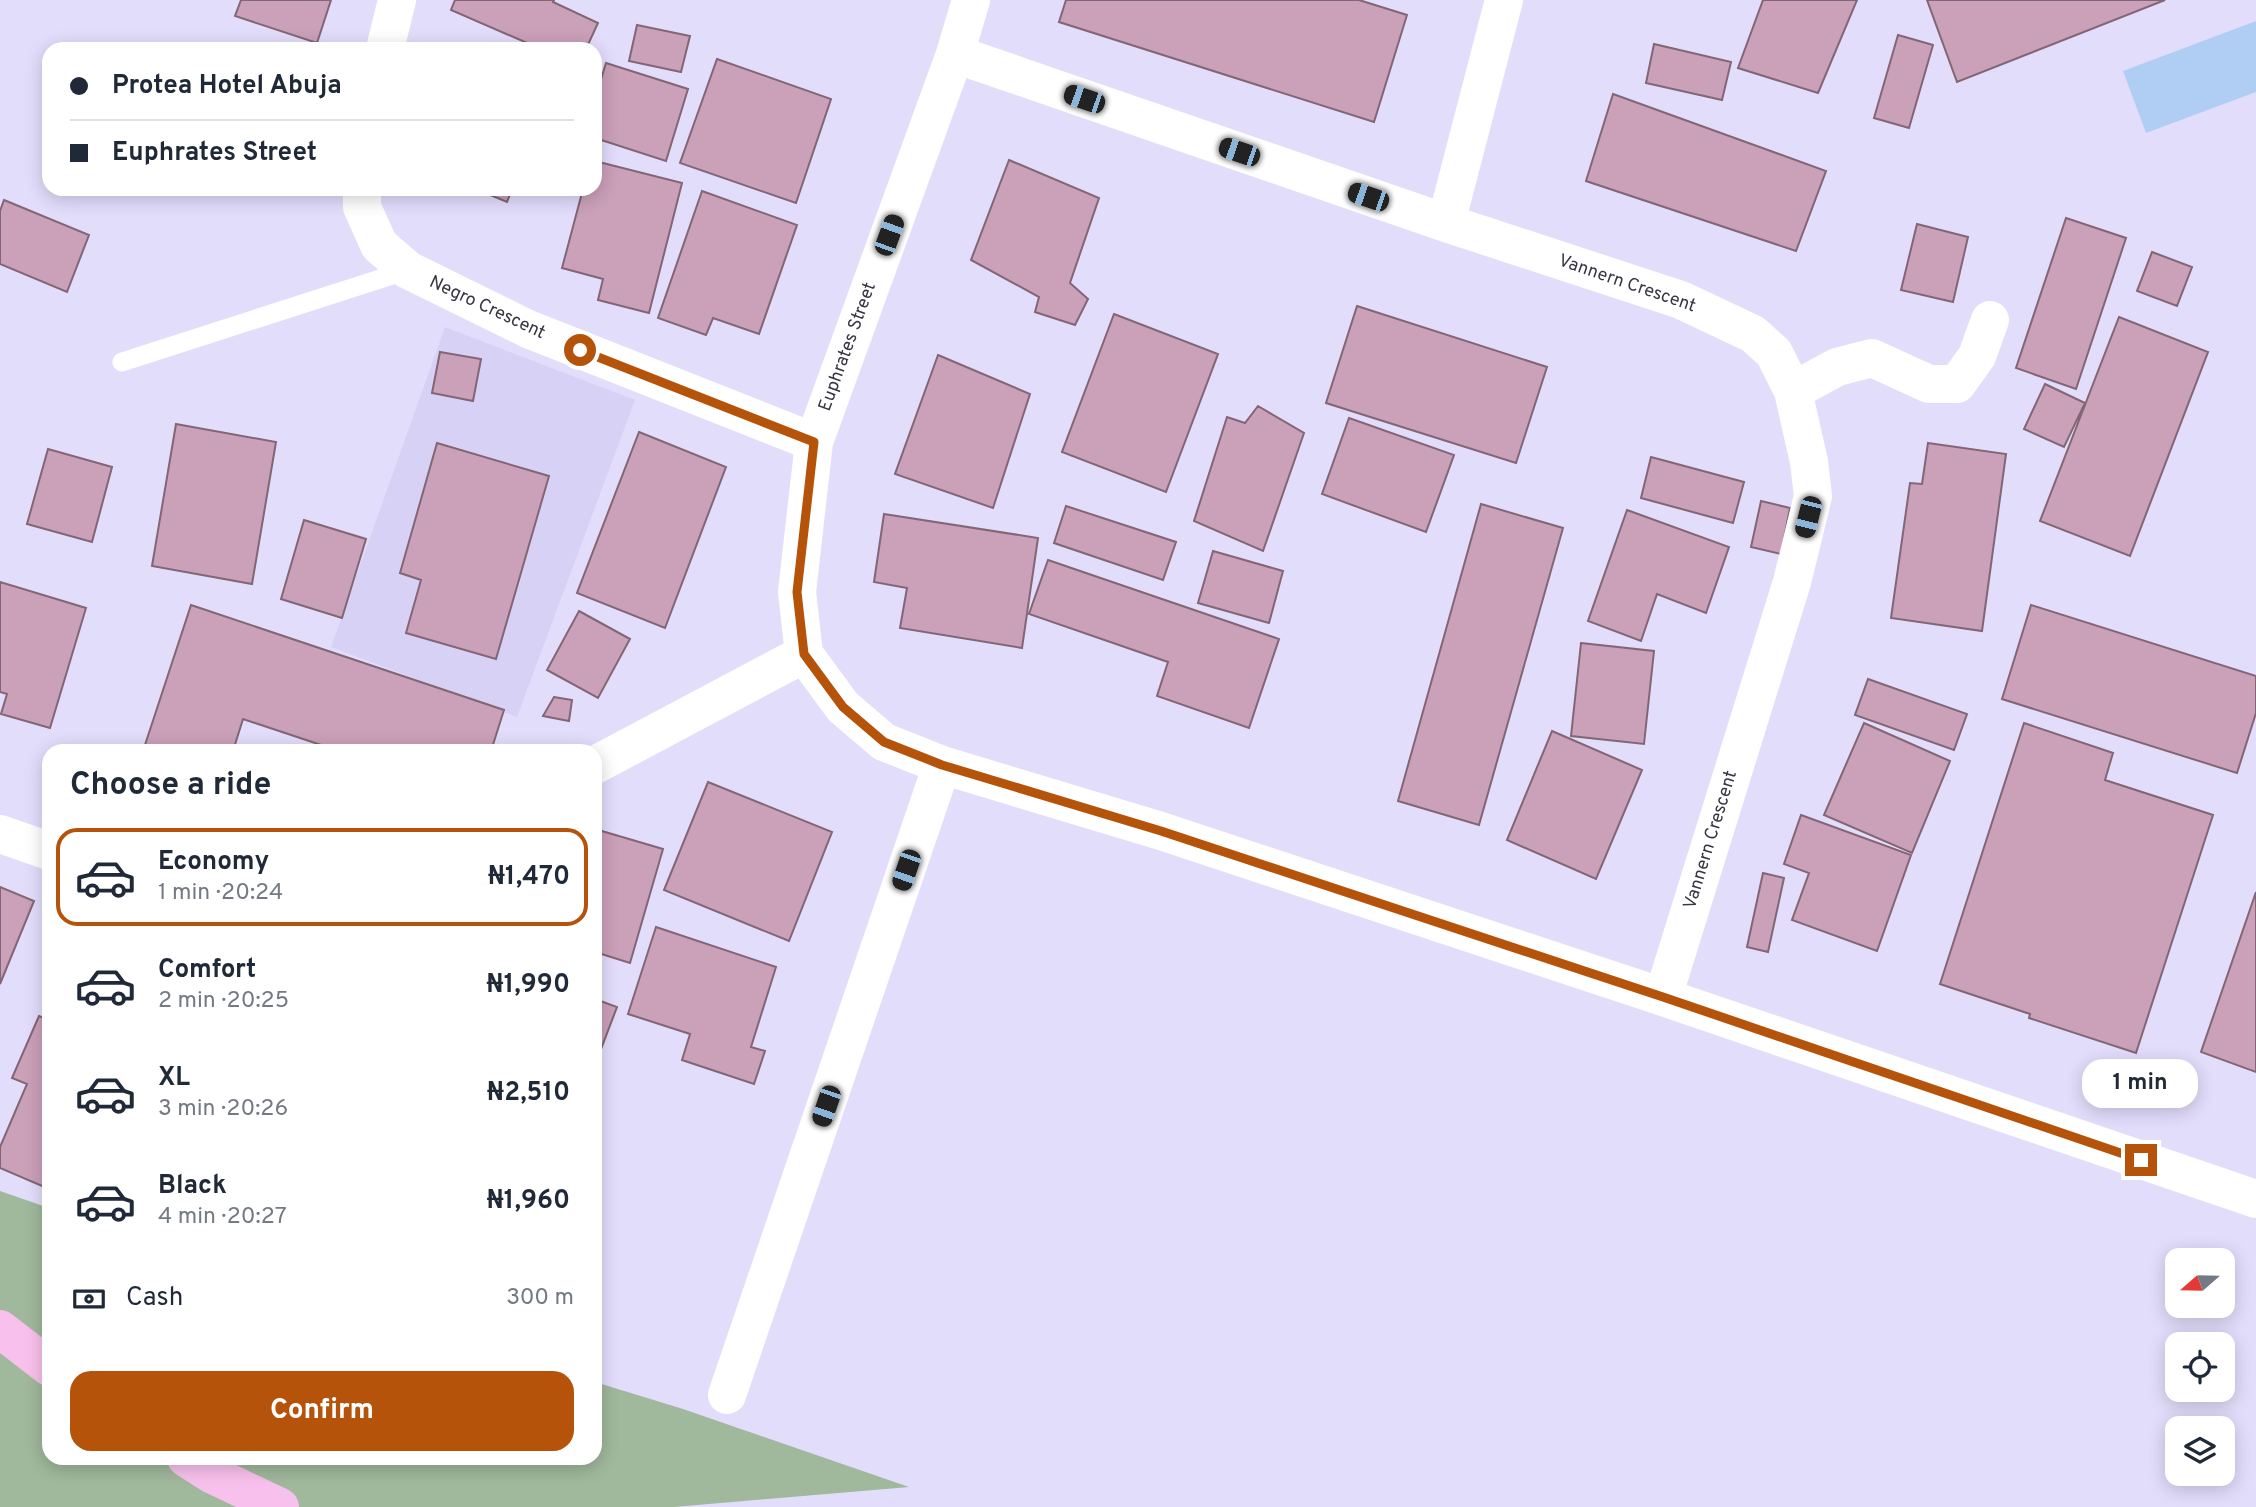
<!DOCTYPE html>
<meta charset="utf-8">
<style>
:root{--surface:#fff;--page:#f2f2f3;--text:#1f2937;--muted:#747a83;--line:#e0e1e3;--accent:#b45309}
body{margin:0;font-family:Overpass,sans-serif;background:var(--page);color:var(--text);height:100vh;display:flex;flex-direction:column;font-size:26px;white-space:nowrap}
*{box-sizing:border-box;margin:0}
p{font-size:23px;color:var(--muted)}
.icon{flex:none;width:38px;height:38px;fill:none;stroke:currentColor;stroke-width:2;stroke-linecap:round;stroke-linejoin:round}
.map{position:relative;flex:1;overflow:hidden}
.sheet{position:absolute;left:42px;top:744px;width:560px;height:721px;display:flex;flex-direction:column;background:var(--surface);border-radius:21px;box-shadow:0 4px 18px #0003}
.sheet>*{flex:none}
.top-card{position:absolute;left:42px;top:42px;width:560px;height:154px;border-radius:21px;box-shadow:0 4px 18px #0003;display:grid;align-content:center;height:154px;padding:0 28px;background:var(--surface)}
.needle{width:46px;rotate:250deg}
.tools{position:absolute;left:2165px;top:1248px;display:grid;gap:14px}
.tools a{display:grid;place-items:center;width:70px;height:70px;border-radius:14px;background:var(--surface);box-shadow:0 4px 18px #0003;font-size:35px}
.end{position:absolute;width:32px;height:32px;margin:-16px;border:9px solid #b45309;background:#fff;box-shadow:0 0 0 4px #fff}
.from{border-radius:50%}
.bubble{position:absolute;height:49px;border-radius:21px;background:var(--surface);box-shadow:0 4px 18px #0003;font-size:23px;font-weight:700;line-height:49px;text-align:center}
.car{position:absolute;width:21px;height:42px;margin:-21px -10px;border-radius:9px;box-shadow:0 0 5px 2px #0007;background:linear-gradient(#222 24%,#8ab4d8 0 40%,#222 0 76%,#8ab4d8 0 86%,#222 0)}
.top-card b{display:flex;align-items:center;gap:24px;height:66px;font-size:26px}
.top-card b+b{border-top:2px solid var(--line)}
.top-card i{width:18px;height:18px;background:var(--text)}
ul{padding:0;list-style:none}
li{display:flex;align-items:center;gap:21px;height:98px;margin:0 14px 10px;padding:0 14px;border:4px solid transparent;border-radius:21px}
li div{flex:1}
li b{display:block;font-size:26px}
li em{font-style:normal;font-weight:700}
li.current{border-color:var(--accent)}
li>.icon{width:63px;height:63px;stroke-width:1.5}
h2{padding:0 28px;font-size:32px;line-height:84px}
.pay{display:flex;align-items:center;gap:18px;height:77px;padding:0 28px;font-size:26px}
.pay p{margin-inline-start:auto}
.cta{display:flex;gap:14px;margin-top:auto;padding:14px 28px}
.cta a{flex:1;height:80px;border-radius:21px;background:var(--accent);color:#fff;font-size:28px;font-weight:700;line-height:80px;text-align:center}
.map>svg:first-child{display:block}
</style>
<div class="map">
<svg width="2256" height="1507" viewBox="0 0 2256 1507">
<rect width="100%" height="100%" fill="#e3ddfc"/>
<path fill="#d8d1f6" d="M445,327L635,400L517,717L331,647Z"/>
<path fill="#a0b89c" d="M0,1191L49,1208V1458H595V1382L683,1409L909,1487L674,1507H0Z"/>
<path fill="#b0cef3" d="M2256,21V92L2146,133L2123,71Z"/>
<path fill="#cba0b9" stroke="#826676" stroke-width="2" d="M241,0H331L317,43L235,16Z
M455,0H554L553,2L598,23L586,49H541L451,10Z
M1066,0H1359L1407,15L1374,122L1059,22Z
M1763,0H1857L1818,93L1738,68Z
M1927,0H2165L1957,82Z
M637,25L690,36L681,72L629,61Z
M1898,35L1933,45L1909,128L1874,118Z
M1654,44L1731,62L1722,100L1646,83Z
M717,59L831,99L796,203L680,163Z
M606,63L688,89L666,161L595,138V99Z
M1613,94L1826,171L1796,251L1586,181Z
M1009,160L1099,198L1070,283L1088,299L1075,325L1035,312L1039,297L971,260Z
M595,161L682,183L649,313L598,300L603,279L562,268L583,189H595Z
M476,189H512L507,202Z
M702,191L797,225L759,334L713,318L706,335L658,318Z
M4,200L89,235L67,292L0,264V211Z
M2066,218L2126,238L2076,389L2016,368Z
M1917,224L1968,237L1953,302L1901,290Z
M2152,252L2192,267L2177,306L2137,291Z
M1357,306L1547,367L1516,463L1326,403Z
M1114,314L1218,354L1166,492L1062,452Z
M2119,317L2208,352L2130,556L2040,521Z
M440,352L481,359L473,401L432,393Z
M938,355L1030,394L993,508L895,474Z
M2045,384L2085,403L2064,447L2024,429Z
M1258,406L1304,433L1263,551L1194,521L1227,417L1245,423Z
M1349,418L1454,455L1426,532L1322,494Z
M176,424L276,442L252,584L152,566Z
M639,432L726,467L665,628L577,593Z
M437,443L549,476L496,659L406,633L421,580L400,573Z
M1928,443L2006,454L1982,631L1891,618L1910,483L1922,484Z
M48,449L112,467L92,542L27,524Z
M1651,457L1744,482L1733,523L1641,498Z
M1761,501L1790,508L1781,554L1751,547Z
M1481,504L1563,528L1479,825L1398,801Z
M1066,506L1176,542L1163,580L1054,543Z
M1627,510L1729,547L1706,613L1657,594L1641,641L1588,621Z
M884,514L1038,538L1022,648L900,628L907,588L874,582Z
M304,520L366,539L342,618L281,599Z
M1213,551L1283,571L1269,623L1198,603Z
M1048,560L1279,639L1249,728L1157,696L1168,662L1029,614Z
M0,582L86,608L50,728L1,714L7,694L0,692Z
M191,605L504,710L491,751H339L243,719L233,751H143Z
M2031,605L2256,676V713L2237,773L2002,699Z
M579,611L630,639L598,698L547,670Z
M1581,643L1654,651L1644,744L1571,736Z
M1868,679L1967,714L1954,750L1855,715Z
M554,697L572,700L569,721L543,716Z
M1864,723L1950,761L1912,853L1824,815Z
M2024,723L2113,753L2105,780L2213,815L2136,1053L2029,1018L2030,1014L1940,984Z
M1552,731L1642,770L1596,879L1507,840Z
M708,782L832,832L789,941L664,890Z
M1801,815L1911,855L1877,951L1792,920L1809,873L1784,864Z
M595,829L663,849L630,963L595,952Z
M1763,873L1784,878L1768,952L1747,947Z
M0,887L34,901L0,984Z
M2256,892V1072L2201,1052Z
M656,927L776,967L751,1047L765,1051L754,1084L682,1060L690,1034L628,1014Z
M595,999L617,1007L595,1065Z
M39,1016L49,1020V1189L0,1168V1147L27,1084L12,1078Z"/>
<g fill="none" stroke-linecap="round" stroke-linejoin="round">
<path stroke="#fff" stroke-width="19" d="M122,362L408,270"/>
<path stroke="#fff" stroke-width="38" d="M971,0L955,54L814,442L797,592L804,654L843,707L884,742L942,765L1161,831L1663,997L2256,1199
M385,49L397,0
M955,54L1446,223L1681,300L1753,334L1774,353L1793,391L1809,462L1813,496L1792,582L1663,997
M362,189V207L379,245L408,270L528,329L814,442
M1446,223L1504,0
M1793,391L1837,367L1872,358L1929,384H1957L1977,356L1990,320
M595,765L804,654
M0,834L49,851
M727,1395L942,765"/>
<path stroke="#f8c0ec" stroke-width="38" d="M0,1329L49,1367
M186,1458L211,1474L280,1507"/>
</g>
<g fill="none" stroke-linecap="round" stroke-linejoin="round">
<path stroke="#b45309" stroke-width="9" d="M580,350L814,442L797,592L804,654L843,707L884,742L942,765L1161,831L1663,997L2141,1160"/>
</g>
<g text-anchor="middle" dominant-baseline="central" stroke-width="6" stroke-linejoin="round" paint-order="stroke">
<g font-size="18" fill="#383642" stroke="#fff">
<text transform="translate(1627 284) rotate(19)">Vannern Crescent</text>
<text transform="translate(487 308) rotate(25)">Negro Crescent</text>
<text transform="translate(848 347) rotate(-70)">Euphrates Street</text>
<text transform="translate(1711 840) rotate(-73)">Vannern Crescent</text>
</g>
</g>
</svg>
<div class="tools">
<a><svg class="needle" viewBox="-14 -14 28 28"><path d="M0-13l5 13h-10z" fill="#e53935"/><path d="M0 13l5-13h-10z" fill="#747a83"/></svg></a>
<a><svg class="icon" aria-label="locate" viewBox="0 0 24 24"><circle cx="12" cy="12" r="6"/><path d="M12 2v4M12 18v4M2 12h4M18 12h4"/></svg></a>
<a><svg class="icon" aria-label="layers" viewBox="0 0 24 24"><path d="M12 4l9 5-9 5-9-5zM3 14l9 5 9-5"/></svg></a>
</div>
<i class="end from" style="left:580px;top:350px"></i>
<i class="end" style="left:2141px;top:1160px"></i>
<div class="bubble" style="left:2082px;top:1059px;width:116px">1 min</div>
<i class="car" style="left:1084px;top:99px;rotate:289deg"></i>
<i class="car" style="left:1239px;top:152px;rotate:289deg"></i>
<i class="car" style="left:1368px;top:197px;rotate:289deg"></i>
<i class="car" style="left:889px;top:235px;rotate:20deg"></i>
<i class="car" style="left:1808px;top:517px;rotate:194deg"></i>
<i class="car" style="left:906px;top:870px;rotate:199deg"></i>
<i class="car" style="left:826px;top:1106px;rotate:199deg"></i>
<div class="top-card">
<b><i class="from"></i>Protea Hotel Abuja</b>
<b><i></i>Euphrates Street</b>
</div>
<section class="sheet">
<h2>Choose a ride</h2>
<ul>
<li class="current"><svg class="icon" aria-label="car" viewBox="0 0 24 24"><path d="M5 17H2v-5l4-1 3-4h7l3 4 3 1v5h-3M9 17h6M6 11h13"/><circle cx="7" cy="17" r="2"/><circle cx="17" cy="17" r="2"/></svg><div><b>Economy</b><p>1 min · 20:24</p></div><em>₦1,470</em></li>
<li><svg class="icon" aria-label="car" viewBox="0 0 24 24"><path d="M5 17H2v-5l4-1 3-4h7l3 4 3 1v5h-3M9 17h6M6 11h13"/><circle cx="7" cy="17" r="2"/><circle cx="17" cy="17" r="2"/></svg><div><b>Comfort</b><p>2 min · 20:25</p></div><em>₦1,990</em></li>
<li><svg class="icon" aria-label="car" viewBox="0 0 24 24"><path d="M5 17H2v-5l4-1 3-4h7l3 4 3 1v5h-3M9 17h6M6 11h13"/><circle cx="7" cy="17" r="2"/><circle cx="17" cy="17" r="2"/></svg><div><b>XL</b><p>3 min · 20:26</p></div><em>₦2,510</em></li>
<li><svg class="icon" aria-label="car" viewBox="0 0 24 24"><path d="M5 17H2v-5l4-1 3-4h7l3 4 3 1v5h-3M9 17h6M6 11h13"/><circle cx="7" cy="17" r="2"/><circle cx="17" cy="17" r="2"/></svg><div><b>Black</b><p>4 min · 20:27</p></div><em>₦1,960</em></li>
</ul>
<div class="pay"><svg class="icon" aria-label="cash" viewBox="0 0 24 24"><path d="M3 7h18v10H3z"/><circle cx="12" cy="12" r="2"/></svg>Cash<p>300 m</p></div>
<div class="cta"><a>Confirm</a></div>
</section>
</div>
